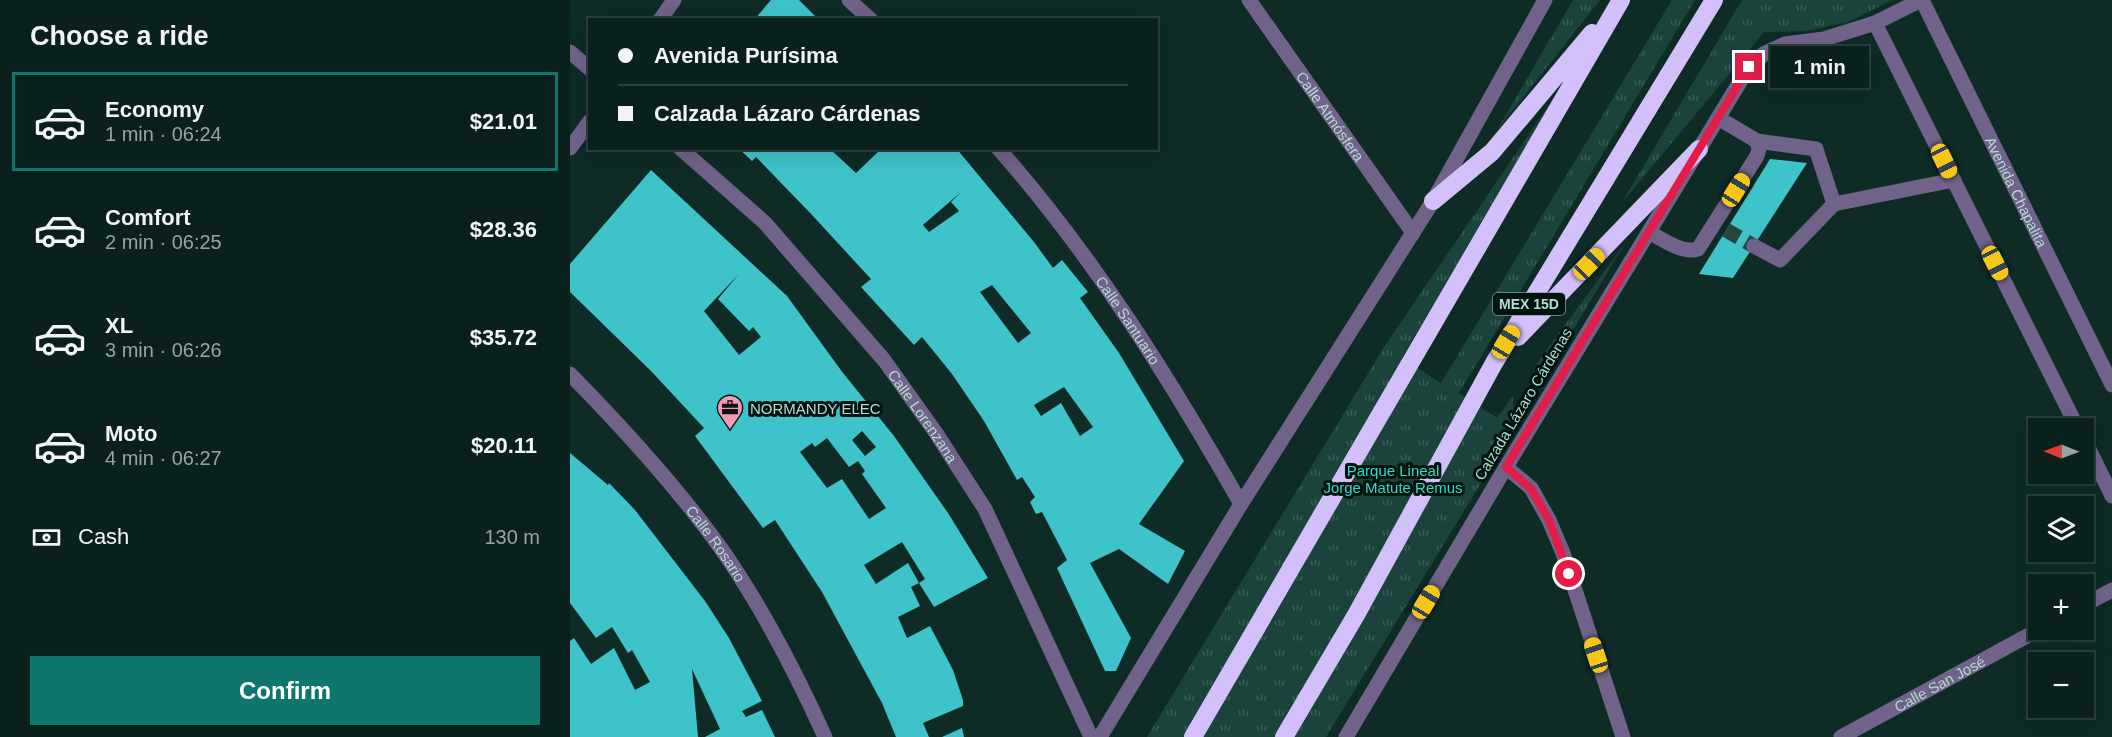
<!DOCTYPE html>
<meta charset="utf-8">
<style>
:root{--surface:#0a201c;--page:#182d29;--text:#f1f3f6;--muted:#99a3a3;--line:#2a3e3b;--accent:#0f766e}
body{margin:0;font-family:Helvetica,sans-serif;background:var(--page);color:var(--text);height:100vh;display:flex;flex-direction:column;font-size:22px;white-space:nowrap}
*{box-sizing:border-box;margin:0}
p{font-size:20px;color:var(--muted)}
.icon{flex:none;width:33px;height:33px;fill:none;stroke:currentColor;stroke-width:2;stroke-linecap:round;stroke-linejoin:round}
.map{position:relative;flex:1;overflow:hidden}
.details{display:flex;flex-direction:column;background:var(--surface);width:570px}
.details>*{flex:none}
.guide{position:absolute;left:18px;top:18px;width:570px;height:132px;border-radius:0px;box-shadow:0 6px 24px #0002,0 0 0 2px var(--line);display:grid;align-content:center;height:132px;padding:0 30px;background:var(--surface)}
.needle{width:39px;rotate:271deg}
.buttons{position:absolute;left:1458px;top:418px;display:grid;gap:12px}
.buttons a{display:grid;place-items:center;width:66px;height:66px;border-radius:0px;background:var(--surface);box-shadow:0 6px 24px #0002,0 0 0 2px var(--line);font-size:30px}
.end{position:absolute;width:27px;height:27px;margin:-14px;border:8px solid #e11d48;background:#fff;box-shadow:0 0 0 3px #fff}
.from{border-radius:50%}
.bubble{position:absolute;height:42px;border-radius:0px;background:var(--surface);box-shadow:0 6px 24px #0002,0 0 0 2px var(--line);font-size:20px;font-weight:600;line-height:42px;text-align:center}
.car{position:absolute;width:18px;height:36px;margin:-18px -9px;border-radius:8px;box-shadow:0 0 4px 2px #0007;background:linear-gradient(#f5c518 24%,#345 0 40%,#f5c518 0 76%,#345 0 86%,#f5c518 0)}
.guide b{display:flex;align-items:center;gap:21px;height:57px;font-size:22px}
.guide b+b{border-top:2px solid var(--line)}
.guide i{width:15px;height:15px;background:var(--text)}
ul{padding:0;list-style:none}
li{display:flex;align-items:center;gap:18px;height:99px;margin:0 12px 9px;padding:0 18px;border:3px solid transparent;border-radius:0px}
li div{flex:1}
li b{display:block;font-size:22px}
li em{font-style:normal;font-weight:600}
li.selected{border-color:var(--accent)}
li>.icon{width:54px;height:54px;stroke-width:1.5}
h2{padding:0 30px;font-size:27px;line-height:72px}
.pay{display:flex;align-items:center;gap:15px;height:66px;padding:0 30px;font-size:22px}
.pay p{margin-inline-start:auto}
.cta{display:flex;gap:12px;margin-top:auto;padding:12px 30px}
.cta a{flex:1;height:69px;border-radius:0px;background:var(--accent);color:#fff;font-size:24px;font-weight:600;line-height:69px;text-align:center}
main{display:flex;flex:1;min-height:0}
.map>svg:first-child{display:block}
</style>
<main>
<section class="details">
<h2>Choose a ride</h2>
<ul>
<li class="selected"><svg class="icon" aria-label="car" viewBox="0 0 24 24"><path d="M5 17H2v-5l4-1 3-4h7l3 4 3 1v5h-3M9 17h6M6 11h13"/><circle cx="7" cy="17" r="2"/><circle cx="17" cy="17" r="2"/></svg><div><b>Economy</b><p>1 min · 06:24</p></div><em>$21.01</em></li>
<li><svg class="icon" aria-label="car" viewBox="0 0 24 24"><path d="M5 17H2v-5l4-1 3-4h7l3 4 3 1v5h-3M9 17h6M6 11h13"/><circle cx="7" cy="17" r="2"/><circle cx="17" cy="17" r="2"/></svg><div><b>Comfort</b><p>2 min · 06:25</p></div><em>$28.36</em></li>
<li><svg class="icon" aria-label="car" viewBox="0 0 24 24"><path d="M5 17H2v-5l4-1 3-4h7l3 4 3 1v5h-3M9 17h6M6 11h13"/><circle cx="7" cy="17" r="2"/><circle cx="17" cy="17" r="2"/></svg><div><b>XL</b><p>3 min · 06:26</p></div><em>$35.72</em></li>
<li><svg class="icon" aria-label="car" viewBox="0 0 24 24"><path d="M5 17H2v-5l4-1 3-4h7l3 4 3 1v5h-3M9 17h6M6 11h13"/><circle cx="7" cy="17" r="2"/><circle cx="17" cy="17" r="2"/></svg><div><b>Moto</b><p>4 min · 06:27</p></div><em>$20.11</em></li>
</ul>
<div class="pay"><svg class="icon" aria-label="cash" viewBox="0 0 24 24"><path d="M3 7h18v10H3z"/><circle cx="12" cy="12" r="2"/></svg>Cash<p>130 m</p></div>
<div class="cta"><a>Confirm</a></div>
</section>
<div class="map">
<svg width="1542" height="737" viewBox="0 0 1542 737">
<defs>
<pattern id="grass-tufts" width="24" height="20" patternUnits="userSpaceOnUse" patternTransform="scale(1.5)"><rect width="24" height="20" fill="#1b433c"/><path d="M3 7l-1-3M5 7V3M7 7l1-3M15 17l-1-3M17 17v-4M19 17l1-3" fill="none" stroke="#3a5e57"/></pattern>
</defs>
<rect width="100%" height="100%" fill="#0e2b26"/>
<path fill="url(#grass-tufts)" d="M1003,0H1030L925,133Z
M1102,0H1125L889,393L927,418L943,396L944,429L756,737H577L814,347L985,96L832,358L871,383Z
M1172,0H1323L1278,22L1236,31L1194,32L1051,204Z
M1055,243L969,387L964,367Z"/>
<path fill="#3fc3cb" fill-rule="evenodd" d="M201,0H229L249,20H184Z
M168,148H259L286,173L308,152L305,148H386L464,242L483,268L492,260L518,292L510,298L549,353L614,461L569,524L615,551L598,584L549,549L520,563L561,638L546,671H535L487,568L497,560L472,512L466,514L460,502L465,497L452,477L447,480L414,421L382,374L352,337L344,345L291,287L301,279L243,216L186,157L182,161ZM391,192L381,202L389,211L359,232L353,225ZM422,285L461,333L448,343L410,292ZM494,387L523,427L510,436L491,403L471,416L464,405Z
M1200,159L1237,163L1163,278L1129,274Z
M81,170L217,296L273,373L324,436L378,513L418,578L364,607L349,583L355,579L332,542L294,565L306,584L338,563L349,583L341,587L350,606L328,617L337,638L360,626L383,670L393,700V706L353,723L359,737H326L312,703L252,592L205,520L193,528L125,436L134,428L81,371L0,292V264ZM169,274L148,299L179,331L183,327L191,337L169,355L134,311ZM292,431L306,447L295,456L282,440ZM257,438L279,467L288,461L295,471L292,474L316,508L299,519L272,479L257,488L230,452L242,443L245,447Z
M0,453L38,485L39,483L65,510L135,601L159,638L192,701L172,711L176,717L192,710L205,737H135L150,729L122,669L128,737H0V641L4,638L21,664L44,648L65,690L80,682L62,650L58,653L42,627L26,638L0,603Z
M392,728L394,737H372Z"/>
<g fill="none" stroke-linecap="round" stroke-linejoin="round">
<path stroke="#274640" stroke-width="15" stroke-dasharray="15 8" stroke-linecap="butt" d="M1156,230L1184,246"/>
<g stroke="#706289" stroke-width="15">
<path d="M279,0L301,20"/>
<path id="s1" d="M679,0L843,233"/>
<path id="s2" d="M1352,0L1542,385"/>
<path d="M90,20L104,0"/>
<path d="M1305,23L1508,429"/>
<path d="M0,52L20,69"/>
<path d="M1187,141L1246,149L1264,204L1384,180"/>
<path d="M0,148L20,121"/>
<path id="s3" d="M110,148L195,223L314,360L366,433L415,509L521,737"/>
<path id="s4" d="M428,148C524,257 600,379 671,504"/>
<path d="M1079,232C1092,239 1112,254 1128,249L1187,156L1189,149L1187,141L1148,118"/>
<path d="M1184,246L1210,260L1264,204"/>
<path id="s5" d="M0,374C56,431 111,491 157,557C195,613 227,675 255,737"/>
<path d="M1514,439L1542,496"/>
<path d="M936,467L961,488L979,520L993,553L1053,737"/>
<path d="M1514,605L1542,590"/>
<path d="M530,737L671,504L863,201L975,0"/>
<path d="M776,737L936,467L1179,67L1195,53L1215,44L1254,39L1305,23L1351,0"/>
<path id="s6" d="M1271,737L1468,630"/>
</g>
<path stroke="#d3bffa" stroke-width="18" d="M863,201L922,152L1022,33
M948,337L1129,149
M623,737L1051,0
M714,737L786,615L924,363L1144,0"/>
</g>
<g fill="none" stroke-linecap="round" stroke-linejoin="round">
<path stroke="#e11d48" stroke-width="8" d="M999,574L979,520L961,489L936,467L1179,67"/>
</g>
<defs>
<symbol id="office-pin" viewBox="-11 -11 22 30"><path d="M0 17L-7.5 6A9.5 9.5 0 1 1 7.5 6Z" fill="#f19ab4" stroke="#00130f"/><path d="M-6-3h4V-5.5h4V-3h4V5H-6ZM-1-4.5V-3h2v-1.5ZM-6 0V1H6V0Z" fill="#111"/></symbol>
</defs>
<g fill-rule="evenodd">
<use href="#office-pin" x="145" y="393" width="30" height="40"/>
</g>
<g text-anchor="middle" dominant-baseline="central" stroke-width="6" stroke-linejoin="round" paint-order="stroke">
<rect fill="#00130f" stroke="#7da098" stroke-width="1.5" x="923" y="293" width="72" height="22" rx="4.5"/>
<g font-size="14" font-weight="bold" fill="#b3dcd3">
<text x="959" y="304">MEX 15D</text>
</g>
<g font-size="15" fill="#b3dcd3" stroke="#00130f">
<text stroke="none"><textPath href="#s1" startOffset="142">Calle Atmósfera</textPath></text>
<text stroke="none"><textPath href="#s2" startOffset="214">Avenida Chapalita</textPath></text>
<text stroke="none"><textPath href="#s4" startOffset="216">Calle Santuario</textPath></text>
<text transform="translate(953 404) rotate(-59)">Calzada Lázaro Cárdenas</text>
<text stroke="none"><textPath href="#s3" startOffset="363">Calle Lorenzana</textPath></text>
<text stroke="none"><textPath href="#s5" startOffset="224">Calle Rosario</textPath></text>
<text stroke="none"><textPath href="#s6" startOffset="112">Calle San José</textPath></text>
</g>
<g font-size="15" fill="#b3dcd3" stroke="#00130f" text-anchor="start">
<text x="180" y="408">NORMANDY ELEC</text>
</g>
<g font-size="15" fill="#32dbc4" stroke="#00130f">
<text x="823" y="470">Parque Lineal<tspan x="823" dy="17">Jorge Matute Remus</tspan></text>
</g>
</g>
</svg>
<div class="buttons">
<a><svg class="needle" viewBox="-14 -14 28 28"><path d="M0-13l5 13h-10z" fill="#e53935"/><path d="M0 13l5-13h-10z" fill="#99a3a3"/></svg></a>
<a><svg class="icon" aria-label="layers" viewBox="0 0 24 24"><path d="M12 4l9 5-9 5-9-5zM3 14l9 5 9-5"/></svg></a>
<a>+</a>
<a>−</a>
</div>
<i class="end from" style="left:999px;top:574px"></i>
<i class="end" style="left:1179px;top:67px"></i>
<div class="bubble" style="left:1200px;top:46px;width:99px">1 min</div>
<i class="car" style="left:1374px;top:161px;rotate:154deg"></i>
<i class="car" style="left:1166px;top:190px;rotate:32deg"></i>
<i class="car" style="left:1425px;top:263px;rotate:153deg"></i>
<i class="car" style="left:1019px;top:264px;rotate:44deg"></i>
<i class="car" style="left:936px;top:342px;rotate:31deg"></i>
<i class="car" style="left:856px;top:602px;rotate:31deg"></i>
<i class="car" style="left:1026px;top:655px;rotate:342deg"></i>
<div class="guide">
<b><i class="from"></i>Avenida Purísima</b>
<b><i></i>Calzada Lázaro Cárdenas</b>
</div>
</div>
</main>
